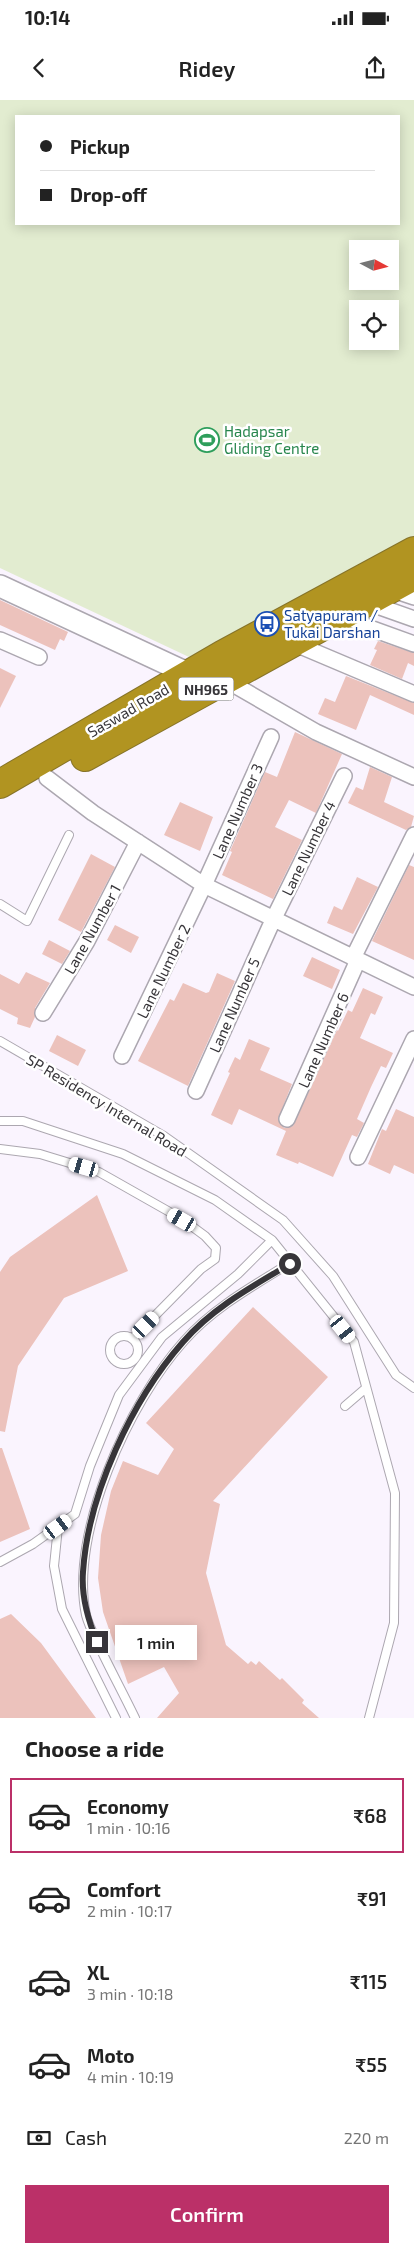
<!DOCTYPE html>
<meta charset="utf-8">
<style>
:root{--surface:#fff;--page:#f6f6f6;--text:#222;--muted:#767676;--line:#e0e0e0;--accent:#bb3068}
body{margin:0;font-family:"Exo 2",sans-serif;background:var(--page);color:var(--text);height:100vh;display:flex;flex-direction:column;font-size:19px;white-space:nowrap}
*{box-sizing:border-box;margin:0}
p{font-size:16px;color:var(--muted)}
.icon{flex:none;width:28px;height:28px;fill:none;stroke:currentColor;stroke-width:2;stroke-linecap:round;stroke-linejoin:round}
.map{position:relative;height:1618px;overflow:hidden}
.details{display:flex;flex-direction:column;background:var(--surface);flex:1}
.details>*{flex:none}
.top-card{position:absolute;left:15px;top:15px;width:385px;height:110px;border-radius:0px;box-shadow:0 2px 12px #0003;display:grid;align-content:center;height:110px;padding:0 25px;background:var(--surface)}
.needle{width:32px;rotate:97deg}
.tools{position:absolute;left:349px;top:140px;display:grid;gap:10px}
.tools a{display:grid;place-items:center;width:50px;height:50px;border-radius:0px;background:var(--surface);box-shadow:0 2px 12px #0003;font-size:25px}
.end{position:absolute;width:22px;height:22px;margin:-11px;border:6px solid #373539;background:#fff;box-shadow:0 0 0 2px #fff}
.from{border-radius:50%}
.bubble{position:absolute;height:35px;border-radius:0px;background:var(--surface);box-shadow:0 2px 12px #0003;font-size:16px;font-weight:600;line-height:35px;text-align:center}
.car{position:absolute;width:15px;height:30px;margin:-15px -8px;border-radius:6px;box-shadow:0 0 4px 1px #0007;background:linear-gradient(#fff 24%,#345 0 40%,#fff 0 76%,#345 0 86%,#fff 0)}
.top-card b{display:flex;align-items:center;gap:18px;height:48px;font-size:19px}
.top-card b+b{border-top:1px solid var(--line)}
.top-card i{width:12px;height:12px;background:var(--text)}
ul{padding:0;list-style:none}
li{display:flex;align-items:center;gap:15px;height:75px;margin:0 10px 8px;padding:0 15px;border:2px solid transparent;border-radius:0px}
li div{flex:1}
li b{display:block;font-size:19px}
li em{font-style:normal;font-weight:600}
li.selected{border-color:var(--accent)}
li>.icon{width:45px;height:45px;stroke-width:1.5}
h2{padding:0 25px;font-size:22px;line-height:60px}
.pay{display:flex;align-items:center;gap:12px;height:55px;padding:0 25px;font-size:19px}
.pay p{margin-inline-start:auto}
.cta{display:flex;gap:10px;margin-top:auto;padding:10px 25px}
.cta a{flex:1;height:58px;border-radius:0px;background:var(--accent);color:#fff;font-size:20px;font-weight:600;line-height:58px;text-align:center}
.status{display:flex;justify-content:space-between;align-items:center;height:35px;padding:0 25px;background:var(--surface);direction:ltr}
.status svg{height:14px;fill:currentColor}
header{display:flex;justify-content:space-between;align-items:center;height:65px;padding:0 25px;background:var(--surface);font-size:22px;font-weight:600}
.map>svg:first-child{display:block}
</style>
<div class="status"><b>10:14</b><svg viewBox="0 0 49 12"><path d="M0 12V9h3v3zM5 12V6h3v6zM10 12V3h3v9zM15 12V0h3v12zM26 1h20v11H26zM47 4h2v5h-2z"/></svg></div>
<header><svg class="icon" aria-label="back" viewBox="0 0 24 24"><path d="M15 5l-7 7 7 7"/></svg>Ridey<svg class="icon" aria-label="share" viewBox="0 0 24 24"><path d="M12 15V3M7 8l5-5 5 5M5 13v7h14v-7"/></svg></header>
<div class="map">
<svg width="414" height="1618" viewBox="0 0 414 1618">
<rect width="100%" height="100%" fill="#faf4fe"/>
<path fill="#e2ecd0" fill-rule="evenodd" d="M0,0H414V439L189,557L0,468ZM16,16H399V124H16ZM358,149H390V181H358ZM358,209H390V241H358Z"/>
<path fill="#ecc2bc" d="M0,500L68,532L64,541L60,539L55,550L0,525Z
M378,541L414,553V566L408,563L402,579L370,565L377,550L374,549Z
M0,568L16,576L0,608Z
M346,576L414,603V615L370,595L356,630L318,614L325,598L335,602Z
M295,632L342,654L316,713L289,700L275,727L302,740L273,799L222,775L232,752L230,751L265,672L277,677Z
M370,667L392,677L384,702L414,716L411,727L406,730L348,703L356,687L363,690Z
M180,702L213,717L200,751L164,735Z
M91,754L115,767L81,832L58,820Z
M409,765L414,767V860L372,841Z
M357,777L378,787L353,834L327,823L334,806L342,810Z
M115,825L139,837L131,853L107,840Z
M49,840L70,851L62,864L42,854Z
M312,857L340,870L332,889L303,876Z
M26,872L50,883L35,908V917L30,928L17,924L18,918L0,909V874L19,884Z
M217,873L235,881L188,986L138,961L170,899L174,901L183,883L206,893L209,892Z
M363,888L383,897L375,915L371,913L360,938L393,953L386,968L381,966L371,987L357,1019L364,1023L357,1037L352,1035L333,1077L299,1062L298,1064L276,1055L286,1031L239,1009L232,1025L211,1015L230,973L228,972L235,957L240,960L249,939L270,948L260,970L292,984L278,1019L284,1028L293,1026L337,930L338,931L348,910L352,912Z
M57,935L86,950L78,966L49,951Z
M396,1009L414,1017V1074L394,1065L390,1074L368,1064L382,1029L386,1031Z
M97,1095L128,1171L64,1198L18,1266L5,1332L0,1331V1172L10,1157Z
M253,1207L328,1277L213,1401L220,1404L206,1473L226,1545L248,1564L251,1561L256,1565L259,1561L280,1580L282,1578L304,1600L302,1603L319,1618H157L179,1593L164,1567L128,1584L103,1512L98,1478L101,1435L111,1391L123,1361L158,1375L174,1349L146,1323Z
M0,1348H2L30,1429L0,1442Z
M11,1514L41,1543L96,1618H0V1519Z"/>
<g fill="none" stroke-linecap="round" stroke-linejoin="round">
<defs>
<path id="lane" d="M0,804L27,821L69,735
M0,941L164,1036L283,1120L333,1176L396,1275L414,1288
M0,1021H23L123,1054L215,1100L272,1140L354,1242L395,1393L394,1523L369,1618
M0,1049L40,1054L99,1072L182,1119L205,1136L216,1148L215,1159L201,1169L132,1239
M110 1250a14 14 0 1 1 28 0a14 14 0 1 1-28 0Z
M345,1306L366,1288
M58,1427L54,1466L62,1509L116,1618
M0,1462L33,1444L75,1414L90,1366L119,1295L162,1237L238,1174L272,1140
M135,1618C124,1595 112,1573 101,1550C96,1539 89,1527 86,1515C69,1433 129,1302 184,1241C213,1208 253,1186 290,1163"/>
<path id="street" d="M390,489L414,497
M366,502L414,519
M343,514L367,527L414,544
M0,540L39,557
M291,542L414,594
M224,579L316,632L414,677
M47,678L93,713L204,785L414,887
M353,858L414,735
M43,913L87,841L138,742
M122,956L204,785L271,637
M196,991L273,820L344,676
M287,1019L358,860
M358,1057L414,939"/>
<path id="secondary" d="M0,486L189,574"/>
<path id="highway" d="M85,657L414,476
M0,684L222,555L414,451"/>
</defs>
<use href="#lane" stroke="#aca7b0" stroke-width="10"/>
<use href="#street" stroke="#aca7b0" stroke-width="18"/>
<use href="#secondary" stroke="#aca7b0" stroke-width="24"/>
<use href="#highway" stroke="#867329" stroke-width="30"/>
<use href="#lane" stroke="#fff" stroke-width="8"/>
<use href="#street" stroke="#fff" stroke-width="15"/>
<use href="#secondary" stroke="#fff" stroke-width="21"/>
<use href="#highway" stroke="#b19421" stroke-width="28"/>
</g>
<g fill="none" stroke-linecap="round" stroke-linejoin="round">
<path stroke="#373539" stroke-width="6" d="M97,1542C88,1520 81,1497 83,1472C88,1394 132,1300 183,1242C212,1208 253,1186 290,1164"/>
</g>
<defs>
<symbol id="stadium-ring" viewBox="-11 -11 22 22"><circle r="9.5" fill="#fff" stroke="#2e9e5b" stroke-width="1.5"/><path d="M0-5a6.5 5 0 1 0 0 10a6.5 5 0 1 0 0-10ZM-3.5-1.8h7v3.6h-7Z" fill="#2e9e5b"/></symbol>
<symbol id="bus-ring" viewBox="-11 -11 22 22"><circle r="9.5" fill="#fff" stroke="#1a4fb4" stroke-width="1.5"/><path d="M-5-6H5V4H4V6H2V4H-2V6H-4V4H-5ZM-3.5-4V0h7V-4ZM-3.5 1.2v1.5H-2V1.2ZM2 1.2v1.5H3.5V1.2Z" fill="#1a4fb4"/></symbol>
</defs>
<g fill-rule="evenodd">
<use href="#stadium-ring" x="193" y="326" width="28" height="28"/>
<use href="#bus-ring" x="253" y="510" width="28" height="28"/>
</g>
<g text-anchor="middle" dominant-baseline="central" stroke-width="5" stroke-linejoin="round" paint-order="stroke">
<rect fill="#fff" stroke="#737274" stroke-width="1" x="178.5" y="577.5" width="55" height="23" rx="4"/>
<g font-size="14" font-weight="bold" fill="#373539">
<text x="206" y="589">NH965</text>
</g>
<g font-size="15" fill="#27864d" stroke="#fff" text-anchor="start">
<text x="224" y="331">Hadapsar<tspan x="224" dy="17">Gliding Centre</tspan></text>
</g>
<g font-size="15" fill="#164399" stroke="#fff" text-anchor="start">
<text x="284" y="515">Satyapuram /<tspan x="284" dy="17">Tukai Darshan</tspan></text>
</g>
<g font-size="15" fill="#373539" stroke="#fff">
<text transform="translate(128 610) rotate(-30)">Saswad Road</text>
<text transform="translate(237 711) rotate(-66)">Lane Number 3</text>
<text transform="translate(308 748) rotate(-64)">Lane Number 4</text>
<text transform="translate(92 829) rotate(-61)">Lane Number 1</text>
<text transform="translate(163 871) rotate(-64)">Lane Number 2</text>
<text transform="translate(234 905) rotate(-66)">Lane Number 5</text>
<text transform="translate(323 940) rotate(-66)">Lane Number 6</text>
<text transform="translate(107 1005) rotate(31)">SP Residency Internal Road</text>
</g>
</g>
</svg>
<div class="tools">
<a><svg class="needle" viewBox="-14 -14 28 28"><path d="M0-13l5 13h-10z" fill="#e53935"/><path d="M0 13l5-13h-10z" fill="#767676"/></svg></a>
<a><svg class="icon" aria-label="locate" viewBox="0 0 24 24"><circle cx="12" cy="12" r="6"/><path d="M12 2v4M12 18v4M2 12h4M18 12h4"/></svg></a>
</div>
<i class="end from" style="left:290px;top:1164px"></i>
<i class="end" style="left:97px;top:1542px"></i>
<div class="bubble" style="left:115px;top:1525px;width:82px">1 min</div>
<i class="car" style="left:84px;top:1067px;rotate:286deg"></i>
<i class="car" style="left:182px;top:1120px;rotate:300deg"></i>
<i class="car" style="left:146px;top:1225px;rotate:45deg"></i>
<i class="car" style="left:343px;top:1229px;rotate:141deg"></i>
<i class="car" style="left:58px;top:1427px;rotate:54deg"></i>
<div class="top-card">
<b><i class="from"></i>Pickup</b>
<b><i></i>Drop-off</b>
</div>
</div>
<section class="details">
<h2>Choose a ride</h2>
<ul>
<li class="selected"><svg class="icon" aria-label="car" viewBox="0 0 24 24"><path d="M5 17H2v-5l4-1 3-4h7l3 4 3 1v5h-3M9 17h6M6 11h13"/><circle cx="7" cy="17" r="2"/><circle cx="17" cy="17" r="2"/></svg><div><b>Economy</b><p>1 min · 10:16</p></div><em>₹68</em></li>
<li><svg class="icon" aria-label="car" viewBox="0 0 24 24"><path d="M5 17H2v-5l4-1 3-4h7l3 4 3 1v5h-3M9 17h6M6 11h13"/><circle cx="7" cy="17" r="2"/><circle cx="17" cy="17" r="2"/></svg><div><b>Comfort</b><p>2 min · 10:17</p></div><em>₹91</em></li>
<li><svg class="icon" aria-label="car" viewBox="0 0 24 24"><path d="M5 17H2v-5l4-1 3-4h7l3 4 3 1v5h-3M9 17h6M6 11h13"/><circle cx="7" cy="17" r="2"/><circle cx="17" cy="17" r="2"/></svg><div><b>XL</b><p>3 min · 10:18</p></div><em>₹115</em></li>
<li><svg class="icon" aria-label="car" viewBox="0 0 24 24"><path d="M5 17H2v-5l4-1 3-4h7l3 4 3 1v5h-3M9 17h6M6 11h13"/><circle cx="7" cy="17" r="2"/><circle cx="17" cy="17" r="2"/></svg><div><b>Moto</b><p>4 min · 10:19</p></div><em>₹55</em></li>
</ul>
<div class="pay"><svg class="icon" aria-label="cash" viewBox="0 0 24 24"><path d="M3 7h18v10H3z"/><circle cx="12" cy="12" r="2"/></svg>Cash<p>220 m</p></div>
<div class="cta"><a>Confirm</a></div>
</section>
